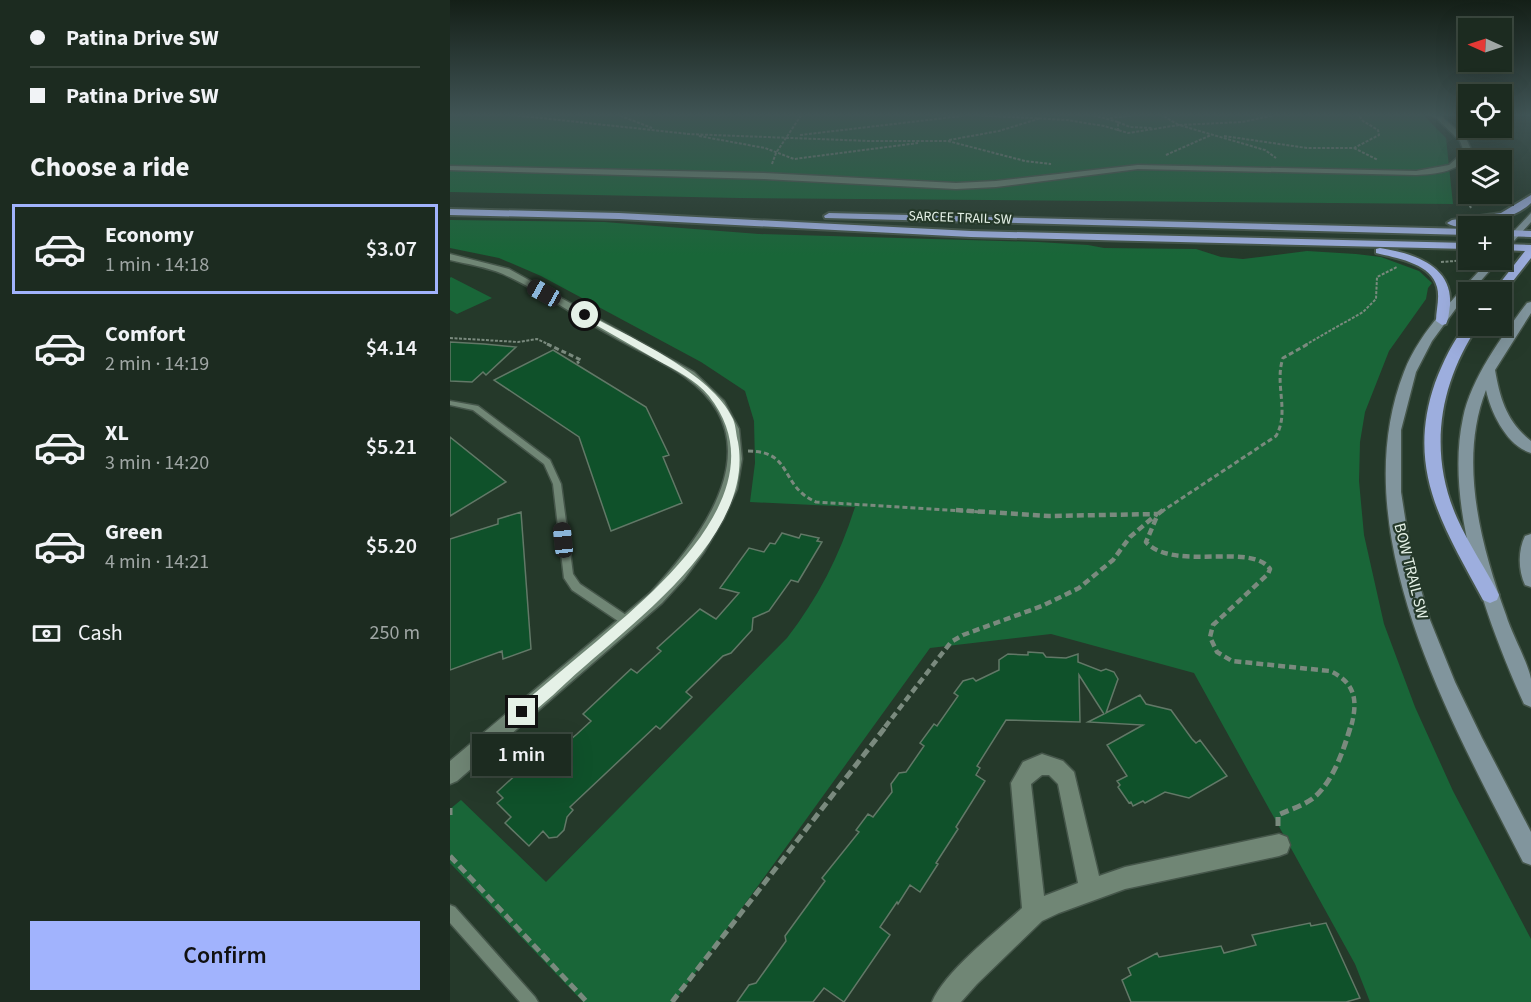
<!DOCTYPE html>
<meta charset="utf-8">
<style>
:root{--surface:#1c2b20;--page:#253329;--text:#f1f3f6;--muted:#a0a7a5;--line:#3a473e;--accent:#a1b3fd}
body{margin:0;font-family:"Source Sans 3",sans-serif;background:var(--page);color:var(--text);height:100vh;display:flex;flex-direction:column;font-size:22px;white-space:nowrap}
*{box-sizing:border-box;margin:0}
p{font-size:20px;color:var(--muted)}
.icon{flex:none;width:33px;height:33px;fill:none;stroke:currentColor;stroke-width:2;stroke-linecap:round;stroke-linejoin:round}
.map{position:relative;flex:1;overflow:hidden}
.details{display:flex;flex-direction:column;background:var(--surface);width:450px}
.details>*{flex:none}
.banner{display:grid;align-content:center;height:132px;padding:0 30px;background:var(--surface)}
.needle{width:39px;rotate:273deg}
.buttons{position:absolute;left:1008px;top:18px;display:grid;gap:12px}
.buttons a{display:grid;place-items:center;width:54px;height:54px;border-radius:0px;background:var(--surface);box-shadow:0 6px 24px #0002,0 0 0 2px var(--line);font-size:30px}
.end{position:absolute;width:27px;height:27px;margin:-14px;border:8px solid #e5f1e7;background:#111;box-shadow:0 0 0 3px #111}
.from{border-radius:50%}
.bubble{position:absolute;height:42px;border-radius:0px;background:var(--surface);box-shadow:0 6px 24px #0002,0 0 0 2px var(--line);font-size:20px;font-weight:600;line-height:42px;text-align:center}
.car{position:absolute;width:18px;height:36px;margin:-18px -9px;border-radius:8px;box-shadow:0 0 4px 2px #0007;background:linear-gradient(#222 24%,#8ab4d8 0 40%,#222 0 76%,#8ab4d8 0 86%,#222 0)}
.banner b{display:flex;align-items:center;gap:21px;height:57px;font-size:22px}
.banner b+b{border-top:2px solid var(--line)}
.banner i{width:15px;height:15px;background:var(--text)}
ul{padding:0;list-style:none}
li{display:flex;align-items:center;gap:18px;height:90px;margin:0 12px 9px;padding:0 18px;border:3px solid transparent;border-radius:0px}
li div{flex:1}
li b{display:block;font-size:22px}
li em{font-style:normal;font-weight:600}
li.selected{border-color:var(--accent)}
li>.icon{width:54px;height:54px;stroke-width:1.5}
h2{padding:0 30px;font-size:27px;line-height:72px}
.pay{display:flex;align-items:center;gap:15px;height:66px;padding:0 30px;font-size:22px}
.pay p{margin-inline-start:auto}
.action{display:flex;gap:12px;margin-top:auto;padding:12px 30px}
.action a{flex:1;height:69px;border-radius:0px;background:var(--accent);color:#111;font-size:24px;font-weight:600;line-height:69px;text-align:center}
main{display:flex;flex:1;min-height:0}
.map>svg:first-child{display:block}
</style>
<main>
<section class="details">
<div class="banner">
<b><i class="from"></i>Patina Drive SW</b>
<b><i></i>Patina Drive SW</b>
</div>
<h2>Choose a ride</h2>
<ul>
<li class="selected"><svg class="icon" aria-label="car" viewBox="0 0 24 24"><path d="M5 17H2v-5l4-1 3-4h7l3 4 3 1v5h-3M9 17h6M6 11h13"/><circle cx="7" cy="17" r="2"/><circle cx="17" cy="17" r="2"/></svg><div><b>Economy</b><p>1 min · 14:18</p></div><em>$3.07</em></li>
<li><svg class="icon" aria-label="car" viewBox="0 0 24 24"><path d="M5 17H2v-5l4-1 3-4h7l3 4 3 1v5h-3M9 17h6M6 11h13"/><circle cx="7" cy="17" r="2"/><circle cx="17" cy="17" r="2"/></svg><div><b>Comfort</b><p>2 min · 14:19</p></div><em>$4.14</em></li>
<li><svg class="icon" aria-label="car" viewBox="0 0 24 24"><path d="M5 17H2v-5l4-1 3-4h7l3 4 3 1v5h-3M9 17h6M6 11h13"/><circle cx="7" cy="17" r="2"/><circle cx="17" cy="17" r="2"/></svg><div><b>XL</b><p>3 min · 14:20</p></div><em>$5.21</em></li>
<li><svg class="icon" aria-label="car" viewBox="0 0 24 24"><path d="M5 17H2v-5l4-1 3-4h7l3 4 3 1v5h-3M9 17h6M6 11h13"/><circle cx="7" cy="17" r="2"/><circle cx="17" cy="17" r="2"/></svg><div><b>Green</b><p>4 min · 14:21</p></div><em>$5.20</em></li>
</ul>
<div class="pay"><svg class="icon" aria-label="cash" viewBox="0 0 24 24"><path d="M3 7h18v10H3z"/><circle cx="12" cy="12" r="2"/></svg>Cash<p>250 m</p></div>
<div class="action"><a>Confirm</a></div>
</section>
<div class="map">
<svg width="1081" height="1002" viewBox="0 0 1081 1002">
<rect width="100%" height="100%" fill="#25392a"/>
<path fill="#196638" d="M0,114H972L996,138L1003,204L289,198L0,192Z
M0,220L154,222L309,234L588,242L638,245L654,248L746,249L771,257L793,259L857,251L906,254L931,257L969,271L982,283L978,288L976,299L939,351L915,412L910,442L909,481L914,535L934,624L965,707L1003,791L1081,939V1002H920L905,964L744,673L601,634L480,648L224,1002H133L0,863V809L11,800L96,882L337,638C368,598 390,555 405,507L300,502L305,463L304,421L295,391L251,362L91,276L49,258L0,248Z
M0,278L1,277L42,298L7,314L0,310Z"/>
<path fill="#0f512a" stroke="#627867" stroke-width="1.5" d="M0,342L34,344L66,347L36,375L33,372L22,382L0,381Z
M103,350L196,407L219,455L213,457L232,503L161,531L129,437L44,380Z
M0,437L56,482L0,516Z
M71,512L81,649L53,659L52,651L0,670V539L48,524V519Z
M332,533L349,538L351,534L369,538L367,541L372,542L348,582L341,580L319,611L303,618L302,630L281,653L273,656L236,692L242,697L210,729L206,726L120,807L123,810L117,817L114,830L107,837L99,838L93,831L79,846L55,823L61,817L47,803L53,798L47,792L106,738L114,745L127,734L141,721L133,714L181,669L187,673L211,651L207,648L250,609L266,619L289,593L270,588L299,548L314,552L320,543L325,544Z
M578,652L593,653L596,657L616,658L628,654V662L651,671L656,669L664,672L668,679L656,713L690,695L696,704L721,710L742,739L746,743L750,740L777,776L739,798L715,792L695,803L693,801L683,806L681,802L679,803L668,787L670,785L667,781L677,776L657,745L693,725L638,722L654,714L629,675L630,722L556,720L527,766L530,768L526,775L535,781L506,827L508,829L486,863L488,864L470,892L460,885L448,904L447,902L430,927L440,935L394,1002L374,988L363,1002H287L299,985L306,983L336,941L335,936L375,881L372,878L409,832L406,830L418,814L423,817L442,792L441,784L449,773L456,772L474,746L470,743L484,724L487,726L508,696L504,693L513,681L523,678L526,681L549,670V660L558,654L578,655Z
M860,923L861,926L876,923L910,998L896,1002H681L672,980L681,975L678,968L707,953L709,957L771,946L774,953L806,945L802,935Z"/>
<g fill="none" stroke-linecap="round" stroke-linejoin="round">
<defs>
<path id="service" d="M0,401L28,406L100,460L111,484L123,574L130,584L182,619L183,622L182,625L178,626L174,625L122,590L114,578L103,484L94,464L23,410L0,405Z
M0,905L5,907L85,997L88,1002H70L0,923Z"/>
<path id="minor" d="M982,114H989L1016,138L1022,152C1009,172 988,174 966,175L688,169L546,187L506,189L314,179L0,170V166L314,173L506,183L546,181L688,165L966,171L999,165L1014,152L1010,141Z
M0,254L59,269L244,372L274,401L289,429L292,459L287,489L274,518L254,552L234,579L212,603L7,781L0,784V761L200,593C254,535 325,441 235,377C212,361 184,349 160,335C124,315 90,291 53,274C37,267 17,264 0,260Z
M592,754L613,761L624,772L649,876L675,867L829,834L837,837L840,845L837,853L829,856L675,889L609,913L592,921L527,984L511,1002H482C495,971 546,932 572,908L561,783L573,762ZM592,775H599L608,784L628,883L594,896L581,784Z"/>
<path id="secondary" d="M1081,213V222L1055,251L1052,252V244Z
M1039,260H1049L1021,292H1018L982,341L966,372L951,430V492L961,556L980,620L1005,682L1032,738L1081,832V865L1073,862C1002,723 892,531 954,372C971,328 1009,294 1039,260Z
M1081,302V313L1045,370C1050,399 1057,422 1081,441V453C1057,446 1041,413 1036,390C1008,461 1031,546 1056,615C1061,632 1079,665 1081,679C1081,688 1081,698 1081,707L1074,704C1038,624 994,506 1013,418C1021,378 1053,335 1077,303Z
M1081,534V587L1075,585C1068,570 1068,550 1075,536Z"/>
<path id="trunk" d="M1081,195V203C1068,217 1013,235 997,223L1002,220L1051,213Z
M0,209L169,213L521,231L1018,243V249L521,237L169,219L0,215Z
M379,213L1018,229V235L375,218L374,216Z
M1052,230L1081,231V237L1052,236Z
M1052,244L1081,245V258L1052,295V292H1043L1075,251L1052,250Z
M930,248C962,253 1003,265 1000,305C999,311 999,318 996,324L992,325L986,321C986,310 990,298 987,287C981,263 946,258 926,253V249Z
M1018,323V326H1028C989,384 978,453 1007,518C1019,545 1036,569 1049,595L1047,600L1040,603L1033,600C994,527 955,470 985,383C993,362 1003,340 1018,323Z"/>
</defs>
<use href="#service" stroke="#45564a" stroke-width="3"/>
<use href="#minor" stroke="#45564a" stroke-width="3"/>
<use href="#secondary" stroke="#45564a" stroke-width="3"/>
<use href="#trunk" stroke="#45564a" stroke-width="4"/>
<path stroke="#7a8a7e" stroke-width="2" stroke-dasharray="3 1.5" stroke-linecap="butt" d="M54,114L239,134
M166,114L202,128
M508,114L617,120L654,126L678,133L729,125L815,150L826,158
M639,114L668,122V131
M710,114L729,125L792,122L830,114
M660,118L695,114
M668,122L680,127L702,128
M237,134L420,141H498L575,161L601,164
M350,135L512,116
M249,136L315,148L344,159L468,143
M774,136L857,148H904L929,135L928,130L913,121L908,114
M499,140L549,131L591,118
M904,148L928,160
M716,155L761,135
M322,164L326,153L352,114
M1021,208L1019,204L1026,194
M991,262L1019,260
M0,338L68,342L87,339L100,345
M855,345L913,312L926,299L927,277L947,267"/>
<path stroke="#7a8a7e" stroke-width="3" stroke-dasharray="5 3" stroke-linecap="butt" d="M97,344L131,360L127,363
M298,451C344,451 329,486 366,502L531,512
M711,512L826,436C840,412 824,384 833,358L858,344"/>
<path stroke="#7a8a7e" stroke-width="4.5" stroke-dasharray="7 4" stroke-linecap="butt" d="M506,510L599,516L707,514
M713,510L708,514L696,542C723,572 802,542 820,569L818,574L763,625L760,637L767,652L782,661L880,671C906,683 908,701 901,727
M435,727L501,642L513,635L592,606L629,588L663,560L680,537L707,514"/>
<path stroke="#7a8a7e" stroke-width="5" stroke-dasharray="9 4.5" stroke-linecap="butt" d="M0,808V815
M828,826V815C839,810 852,806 862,799C883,783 894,749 901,725
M0,856L137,1002
M222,1002L437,725"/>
<use href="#service" fill="#708675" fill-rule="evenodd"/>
<use href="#minor" fill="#708675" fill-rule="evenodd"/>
<use href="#secondary" fill="#81959d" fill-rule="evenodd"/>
<use href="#trunk" fill="#9daede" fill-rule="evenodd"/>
</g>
<linearGradient id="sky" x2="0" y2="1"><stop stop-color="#141f17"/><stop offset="0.45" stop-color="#405455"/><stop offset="1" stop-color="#405455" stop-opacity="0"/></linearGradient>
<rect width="1081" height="255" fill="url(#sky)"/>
<path fill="#e5f1e7" d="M132,314H137C181,338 262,373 283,419C286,426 286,435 288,442C304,531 194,614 135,666C119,679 88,712 72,718L67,716L65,712L67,708C94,686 120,663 147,641C210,587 331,487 259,396C246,380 225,370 207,360C182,346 157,331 132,317Z"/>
<g text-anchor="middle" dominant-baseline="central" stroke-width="4.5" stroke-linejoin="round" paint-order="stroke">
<g font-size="14" fill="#e5f1e7" stroke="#25392a">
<text transform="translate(510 218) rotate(2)">SARCEE TRAIL SW</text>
</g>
<g font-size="16" fill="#e5f1e7" stroke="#25392a">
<text transform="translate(961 571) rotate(76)">BOW TRAIL SW</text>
</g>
</g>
</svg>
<div class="buttons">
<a><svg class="needle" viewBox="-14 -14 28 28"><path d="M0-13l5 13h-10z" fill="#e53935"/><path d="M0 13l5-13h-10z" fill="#a0a7a5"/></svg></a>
<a><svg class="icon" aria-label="locate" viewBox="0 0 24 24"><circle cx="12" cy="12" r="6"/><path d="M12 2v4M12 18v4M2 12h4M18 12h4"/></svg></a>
<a><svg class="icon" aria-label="layers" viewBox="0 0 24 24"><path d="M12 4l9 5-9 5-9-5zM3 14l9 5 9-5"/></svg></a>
<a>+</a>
<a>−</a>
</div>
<i class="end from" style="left:135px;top:315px"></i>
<i class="end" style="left:72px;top:712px"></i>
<div class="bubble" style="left:22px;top:734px;width:99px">1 min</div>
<i class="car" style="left:94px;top:293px;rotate:299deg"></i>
<i class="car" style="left:113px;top:540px;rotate:354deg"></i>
</div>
</main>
